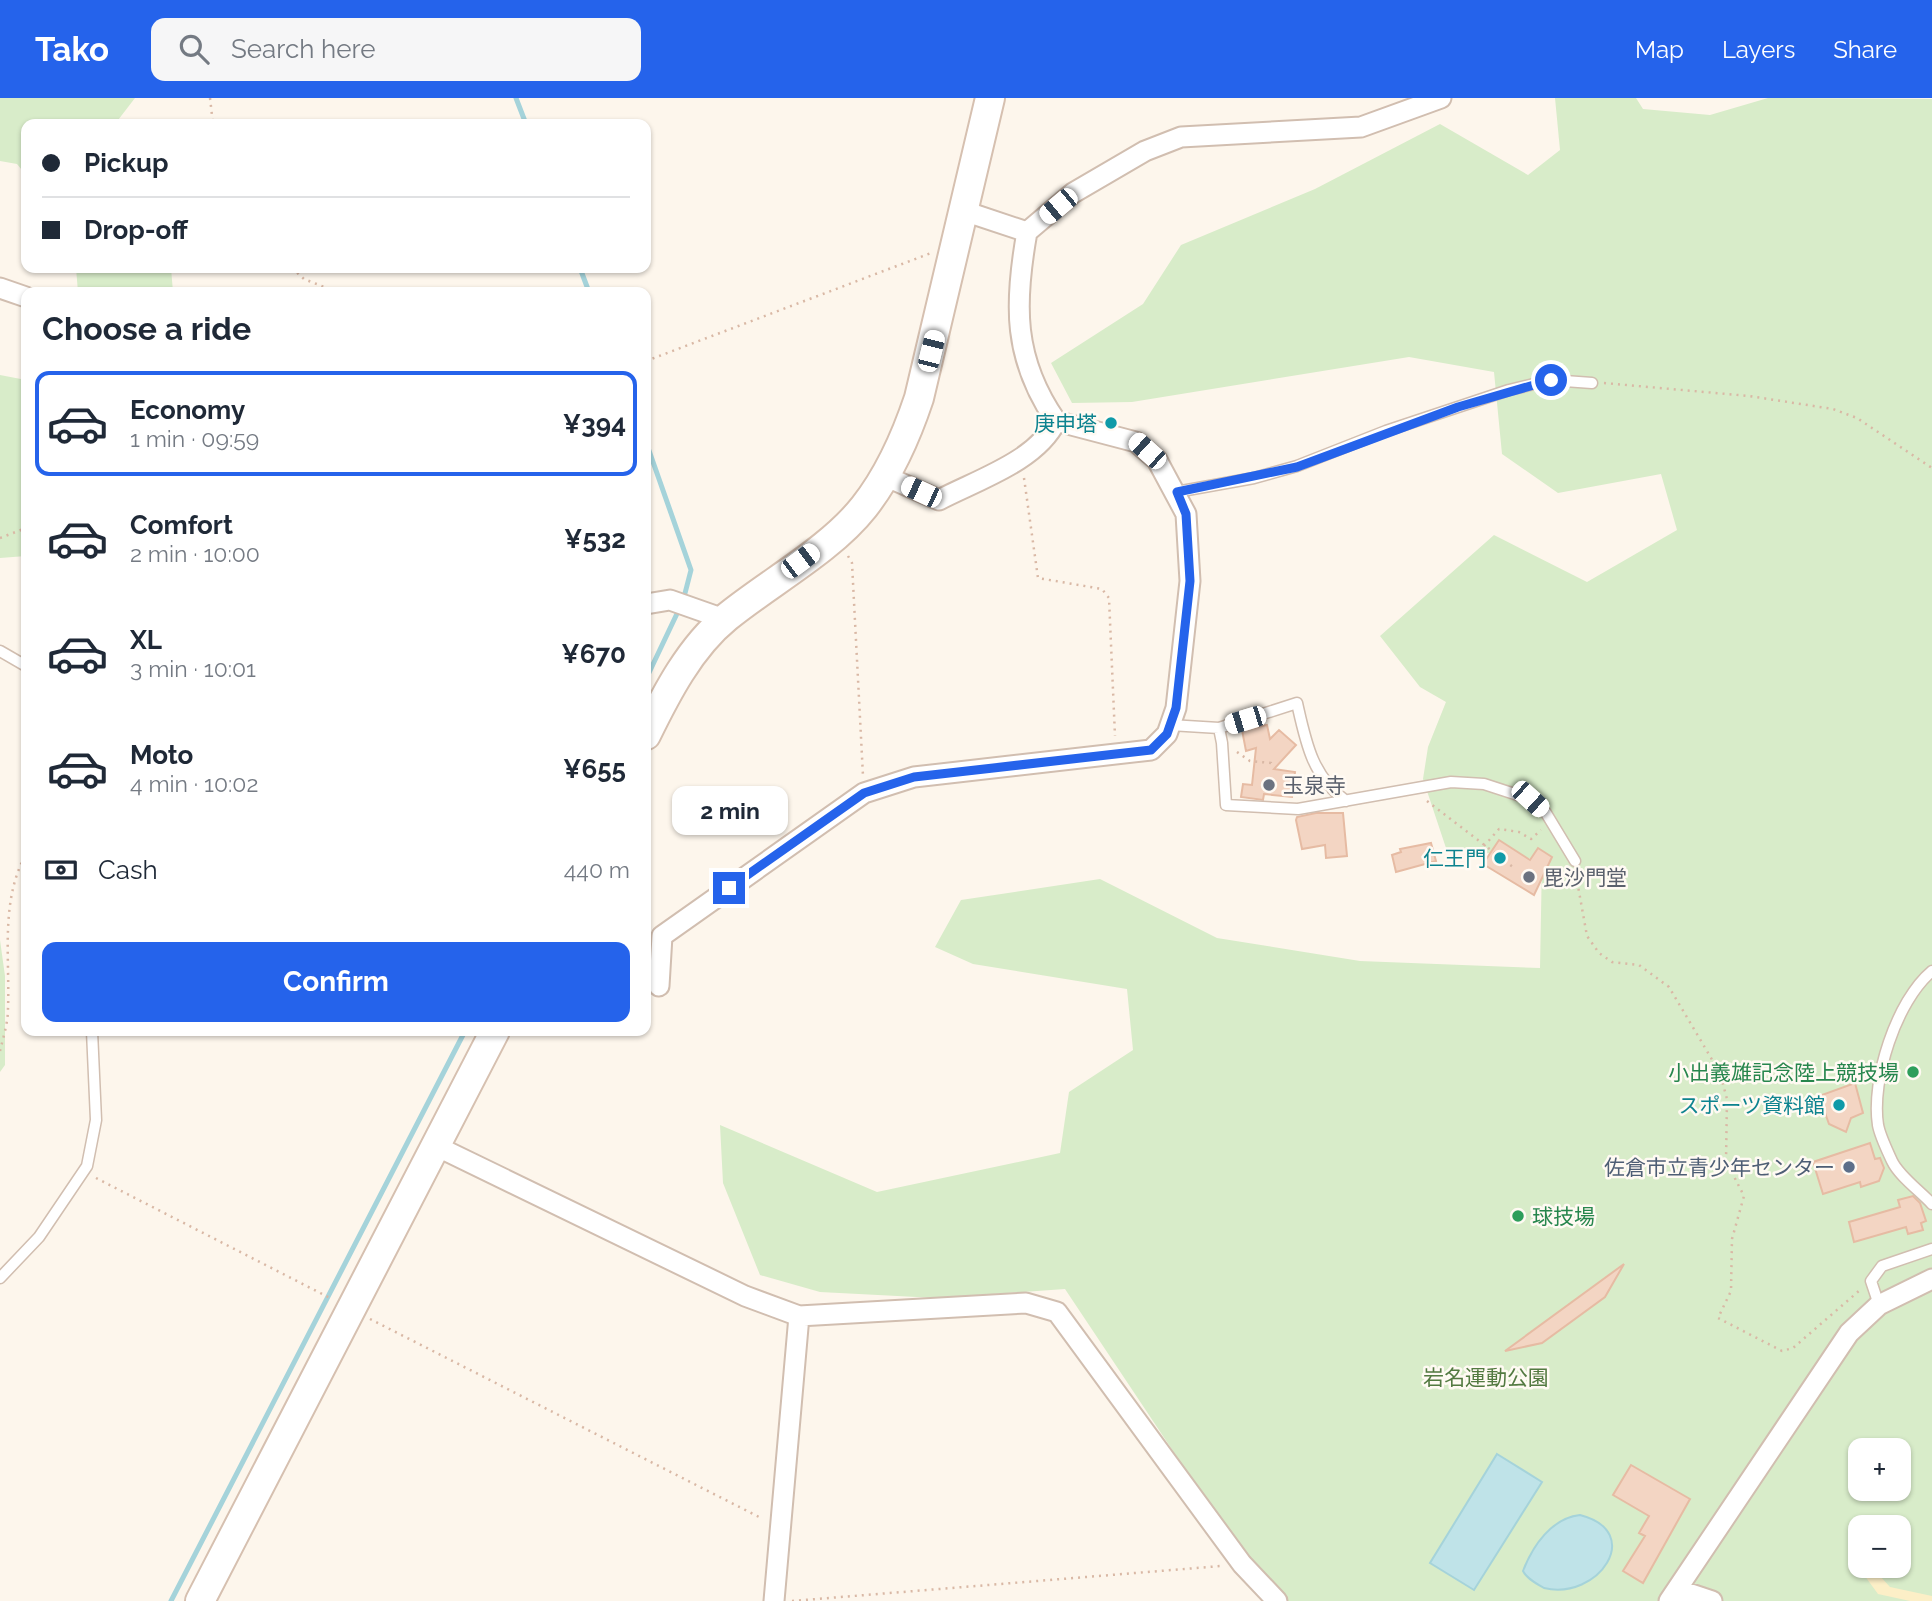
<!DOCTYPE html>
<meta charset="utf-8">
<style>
:root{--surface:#fff;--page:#f6f6f7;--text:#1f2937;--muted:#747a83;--line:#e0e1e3;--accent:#2563eb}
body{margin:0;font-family:Raleway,"Noto Sans JP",sans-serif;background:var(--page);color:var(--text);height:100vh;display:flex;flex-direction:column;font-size:26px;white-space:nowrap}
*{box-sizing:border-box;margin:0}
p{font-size:23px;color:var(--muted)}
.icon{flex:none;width:38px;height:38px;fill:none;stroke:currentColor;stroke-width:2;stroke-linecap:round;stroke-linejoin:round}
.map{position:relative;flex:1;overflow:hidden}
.drawer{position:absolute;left:21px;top:189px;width:630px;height:749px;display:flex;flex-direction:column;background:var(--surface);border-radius:14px;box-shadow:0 2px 5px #0004}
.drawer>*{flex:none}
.banner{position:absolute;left:21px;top:21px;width:630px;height:154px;border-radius:14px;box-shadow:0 2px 5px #0004;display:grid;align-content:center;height:154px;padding:0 21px;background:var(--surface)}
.fabs{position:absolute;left:1848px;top:1340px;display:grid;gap:14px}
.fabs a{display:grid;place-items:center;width:63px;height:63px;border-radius:14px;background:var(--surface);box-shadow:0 2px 5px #0004;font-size:35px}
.end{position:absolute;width:32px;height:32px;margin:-16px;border:9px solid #2563eb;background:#fff;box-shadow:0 0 0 4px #fff}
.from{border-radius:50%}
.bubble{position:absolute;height:49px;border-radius:14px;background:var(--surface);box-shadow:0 2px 5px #0004;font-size:23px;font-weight:700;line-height:49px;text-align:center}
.car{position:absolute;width:21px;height:42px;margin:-21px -10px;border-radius:9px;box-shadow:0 0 5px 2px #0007;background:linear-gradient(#fff 24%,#345 0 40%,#fff 0 76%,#345 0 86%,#fff 0)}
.banner b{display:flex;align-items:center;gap:24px;height:66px;font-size:26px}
.banner b+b{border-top:2px solid var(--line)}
.banner i{width:18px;height:18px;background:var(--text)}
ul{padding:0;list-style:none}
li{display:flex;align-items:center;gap:21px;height:105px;margin:0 14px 10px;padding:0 7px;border:4px solid transparent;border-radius:14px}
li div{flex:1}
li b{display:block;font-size:26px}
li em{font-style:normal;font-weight:700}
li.on{border-color:var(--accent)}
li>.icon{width:63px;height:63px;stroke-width:1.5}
h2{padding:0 21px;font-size:32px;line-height:84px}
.pay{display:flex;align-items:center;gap:18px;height:77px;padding:0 21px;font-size:26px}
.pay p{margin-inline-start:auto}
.action{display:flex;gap:14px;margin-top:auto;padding:14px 21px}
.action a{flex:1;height:80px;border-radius:14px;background:var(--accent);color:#fff;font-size:28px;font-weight:700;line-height:80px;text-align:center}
header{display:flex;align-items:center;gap:42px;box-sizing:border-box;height:98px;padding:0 35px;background:var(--accent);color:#fff}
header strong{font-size:33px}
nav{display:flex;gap:38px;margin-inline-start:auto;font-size:24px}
.search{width:490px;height:63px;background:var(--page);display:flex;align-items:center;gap:18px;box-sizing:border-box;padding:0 24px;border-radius:14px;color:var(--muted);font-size:26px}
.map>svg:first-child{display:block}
</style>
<header>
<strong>Tako</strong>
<div class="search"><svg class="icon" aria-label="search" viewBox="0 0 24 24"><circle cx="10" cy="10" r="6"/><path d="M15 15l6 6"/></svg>Search here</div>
<nav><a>Map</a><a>Layers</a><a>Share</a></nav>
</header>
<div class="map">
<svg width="1932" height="1503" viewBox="0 0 1932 1503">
<rect width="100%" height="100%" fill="#fdf6ec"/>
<path fill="#d8ecc9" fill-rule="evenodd" d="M0,0H135L115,26H26V77L17,66L0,63Z
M1555,0H1636L1643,11L1710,17L1768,0L1932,1V1503H1273L1065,1191L936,1200L820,1194L760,1177L723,1085L720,1027L877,1094L1060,1055L1069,994L1133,952L1127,891L973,866L935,849L961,802L1100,781L1217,840L1360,863L1540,870L1542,762L1446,750L1423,681L1428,649L1446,604L1420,589L1380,538L1494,437L1587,484L1677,432L1661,376L1558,395L1502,356L1494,274L1409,259L1132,304L1072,305L1051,265L1143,206L1181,147L1315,91L1440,26L1528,77L1560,52ZM1860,1353H1899V1391H1860ZM1860,1430H1899V1468H1860Z
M76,170H171L173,194H78Z
M0,277L26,282V458L0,460Z
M0,842L5,878V967L0,974Z"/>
<path fill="#fcefc7" d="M1859,1470L1880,1478L1890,1489L1932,1498V1503H1910L1878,1496Z"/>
<path fill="#bfe3e8" stroke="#a5d3da" stroke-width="2" d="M1497,1356L1542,1384L1474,1492L1430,1465Z
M1580,1417C1646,1434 1598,1503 1544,1490C1536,1485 1527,1481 1523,1473C1533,1447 1552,1420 1580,1417Z"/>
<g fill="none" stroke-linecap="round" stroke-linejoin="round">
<path stroke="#a5d3da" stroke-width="5" d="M516,0L526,26
M580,170L589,194
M646,344L691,472L683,503L646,581
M171,1503L465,933"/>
</g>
<path fill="#f3d5c3" stroke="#e6bba3" stroke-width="2" d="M1267,627L1270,641L1279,632L1296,647L1274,671L1295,674L1292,699L1264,696L1263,702L1241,699L1243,686L1252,687L1256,650L1246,653L1242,632Z
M1316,715H1343L1347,758L1326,760L1325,747L1302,751L1296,722L1297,719Z
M1499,742L1530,762L1538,750L1552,759L1534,797L1483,766Z
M1431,745L1436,763L1396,774L1392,757L1401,754L1400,751Z
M1855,985L1863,1015L1851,1020L1846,1034L1829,1026L1819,998Z
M1870,1045L1875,1061L1880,1060L1884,1070L1879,1083L1861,1089L1860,1084L1823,1096L1813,1064Z
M1913,1098L1920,1105L1926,1123L1921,1125L1923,1132L1908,1136L1906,1129L1854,1144L1849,1124L1900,1109L1898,1102Z
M1624,1166L1605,1199L1542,1245L1505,1253Z
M1631,1367L1690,1401L1643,1485L1623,1473L1645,1438L1639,1435L1649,1418L1613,1397Z"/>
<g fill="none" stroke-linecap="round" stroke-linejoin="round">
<defs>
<path id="lane" d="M1176,394L1254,380L1297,368L1386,333L1509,292L1551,282L1592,285
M0,553L26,568
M1170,627L1219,630L1222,645L1226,707L1298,711L1451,684L1484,686L1530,701L1546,715L1575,763
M1219,630L1297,605C1306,645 1312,678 1346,703
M1932,873C1896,903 1871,982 1878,1027C1880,1038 1887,1052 1892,1063C1899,1078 1920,1093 1932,1106
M0,1180L39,1139L87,1068L96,1022L92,933
M1879,1207L1871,1183L1882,1168L1932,1151"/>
<path id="street" d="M1027,134L1073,95L1145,53L1181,39L1361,29L1441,0
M0,190L26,199
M885,378L939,402C977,382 1037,363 1056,323
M646,506L670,502L724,521
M659,888L662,838L864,695L914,679L1151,652L1167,636L1176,610L1190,483L1186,416L1157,362L1136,344L1056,323C1013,261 1014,206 1027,134L964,113
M436,1048L745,1198L799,1218L1026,1205L1057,1214L1242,1466L1277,1503
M1679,1492L1712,1503
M774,1503L799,1218
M1669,1503L1849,1235L1879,1207L1932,1181"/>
<path id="secondary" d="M646,637C666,596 690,549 727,519C770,484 830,452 864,409C890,376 906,339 919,300L990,0
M200,1503L495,933"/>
</defs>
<use href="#lane" stroke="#d1beb0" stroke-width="13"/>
<use href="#street" stroke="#d1beb0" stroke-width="23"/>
<use href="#secondary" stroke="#d6c0b0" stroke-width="32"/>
<path stroke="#d9b8a5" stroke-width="2.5" stroke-dasharray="2 5" stroke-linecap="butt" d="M210,0L213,26
M292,170L304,181L337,194
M646,263L931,155
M1604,285L1749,298L1833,311L1857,320L1932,370
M1024,380L1038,480L1102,491L1109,500L1115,638
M0,440L26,430
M848,458L852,465L863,678
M1237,654L1250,663L1271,665V669
M1427,703L1513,769
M1484,748L1499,731L1519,734L1531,741L1541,732
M1576,777L1587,838L1599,855L1612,864L1639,867L1669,889L1720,975L1727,1001L1726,1063L1744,1098L1732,1141L1731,1193L1718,1220L1782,1253L1793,1250L1860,1192
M0,953C3,940 8,925 8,911C10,859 0,803 26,756
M96,1080L330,1200
M370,1221L763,1421
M792,1503L1221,1468"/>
<use href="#lane" stroke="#fff" stroke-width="10"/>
<use href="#street" stroke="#fff" stroke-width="19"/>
<use href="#secondary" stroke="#fff" stroke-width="28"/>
</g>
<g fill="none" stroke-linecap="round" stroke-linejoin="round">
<path stroke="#2563eb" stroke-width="9" d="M729,790L864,695L914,679L1151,652L1167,636L1176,610L1190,483L1186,416L1177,394L1297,369L1458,309L1551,282"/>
</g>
<g fill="#0f9aa8" stroke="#fffaf3" stroke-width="2.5">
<circle cx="1111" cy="325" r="7"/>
<circle cx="1500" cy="760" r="7"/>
<circle cx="1839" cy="1007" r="7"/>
</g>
<g fill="#6b7280" stroke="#fffaf3" stroke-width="2.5">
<circle cx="1269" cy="687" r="7"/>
<circle cx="1529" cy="779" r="7"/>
</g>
<g fill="#2e9e5b" stroke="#fffaf3" stroke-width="2.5">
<circle cx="1913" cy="974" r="7"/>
<circle cx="1518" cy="1118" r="7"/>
</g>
<circle fill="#5c6f8a" stroke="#fffaf3" stroke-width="2.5" cx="1849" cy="1069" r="7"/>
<g text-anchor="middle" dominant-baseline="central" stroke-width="5" stroke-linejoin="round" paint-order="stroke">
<g font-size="21" fill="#0d838f" stroke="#fffaf3" text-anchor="end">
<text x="1097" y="325">庚申塔</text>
<text x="1486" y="760">仁王門</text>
<text x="1825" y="1007">スポーツ資料館</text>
</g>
<g font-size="21" fill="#5b616d" stroke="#fffaf3" text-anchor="start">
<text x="1283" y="687">玉泉寺</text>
<text x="1543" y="779">毘沙門堂</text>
</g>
<g font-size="21" fill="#27864d" stroke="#fffaf3" text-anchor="end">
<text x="1899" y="974">小出義雄記念陸上競技場</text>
<text x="1532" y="1118" text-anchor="start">球技場</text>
</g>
<g font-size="21" fill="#4e5e75" stroke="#fffaf3" text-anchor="end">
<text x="1835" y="1069">佐倉市立青少年センター</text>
</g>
<g font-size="21" fill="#537a41" stroke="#fffaf3">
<text x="1486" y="1279">岩名運動公園</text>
</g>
</g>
</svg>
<div class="fabs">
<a>+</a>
<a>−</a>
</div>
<i class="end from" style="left:1551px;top:282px"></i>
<i class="end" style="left:729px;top:790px"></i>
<div class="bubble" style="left:672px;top:688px;width:116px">2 min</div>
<i class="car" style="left:1058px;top:108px;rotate:230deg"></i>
<i class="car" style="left:931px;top:253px;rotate:14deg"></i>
<i class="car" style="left:1147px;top:353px;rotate:312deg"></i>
<i class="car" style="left:921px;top:394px;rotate:295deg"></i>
<i class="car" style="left:800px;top:463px;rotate:53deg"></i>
<i class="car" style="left:1245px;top:622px;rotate:253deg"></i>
<i class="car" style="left:1530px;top:701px;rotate:132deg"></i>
<div class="banner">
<b><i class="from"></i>Pickup</b>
<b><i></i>Drop-off</b>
</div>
<section class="drawer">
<h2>Choose a ride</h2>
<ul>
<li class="on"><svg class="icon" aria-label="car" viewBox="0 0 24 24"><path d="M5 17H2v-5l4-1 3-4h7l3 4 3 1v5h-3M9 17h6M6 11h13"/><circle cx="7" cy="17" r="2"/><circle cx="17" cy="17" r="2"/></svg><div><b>Economy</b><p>1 min · 09:59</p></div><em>¥394</em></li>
<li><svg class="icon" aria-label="car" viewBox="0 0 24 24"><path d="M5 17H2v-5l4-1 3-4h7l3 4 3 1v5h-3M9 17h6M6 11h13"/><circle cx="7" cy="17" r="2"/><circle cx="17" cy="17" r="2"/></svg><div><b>Comfort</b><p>2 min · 10:00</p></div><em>¥532</em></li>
<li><svg class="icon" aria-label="car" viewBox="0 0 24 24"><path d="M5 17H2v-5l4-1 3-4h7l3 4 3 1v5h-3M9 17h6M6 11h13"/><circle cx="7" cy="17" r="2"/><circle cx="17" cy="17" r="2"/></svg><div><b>XL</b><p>3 min · 10:01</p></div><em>¥670</em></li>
<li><svg class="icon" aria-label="car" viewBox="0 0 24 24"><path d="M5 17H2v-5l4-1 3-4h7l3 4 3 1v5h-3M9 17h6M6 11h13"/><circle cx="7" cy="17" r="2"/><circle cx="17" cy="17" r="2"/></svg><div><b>Moto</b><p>4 min · 10:02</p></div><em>¥655</em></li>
</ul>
<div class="pay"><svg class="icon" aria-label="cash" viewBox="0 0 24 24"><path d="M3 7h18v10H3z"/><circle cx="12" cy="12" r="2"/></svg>Cash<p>440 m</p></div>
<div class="action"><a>Confirm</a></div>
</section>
</div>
